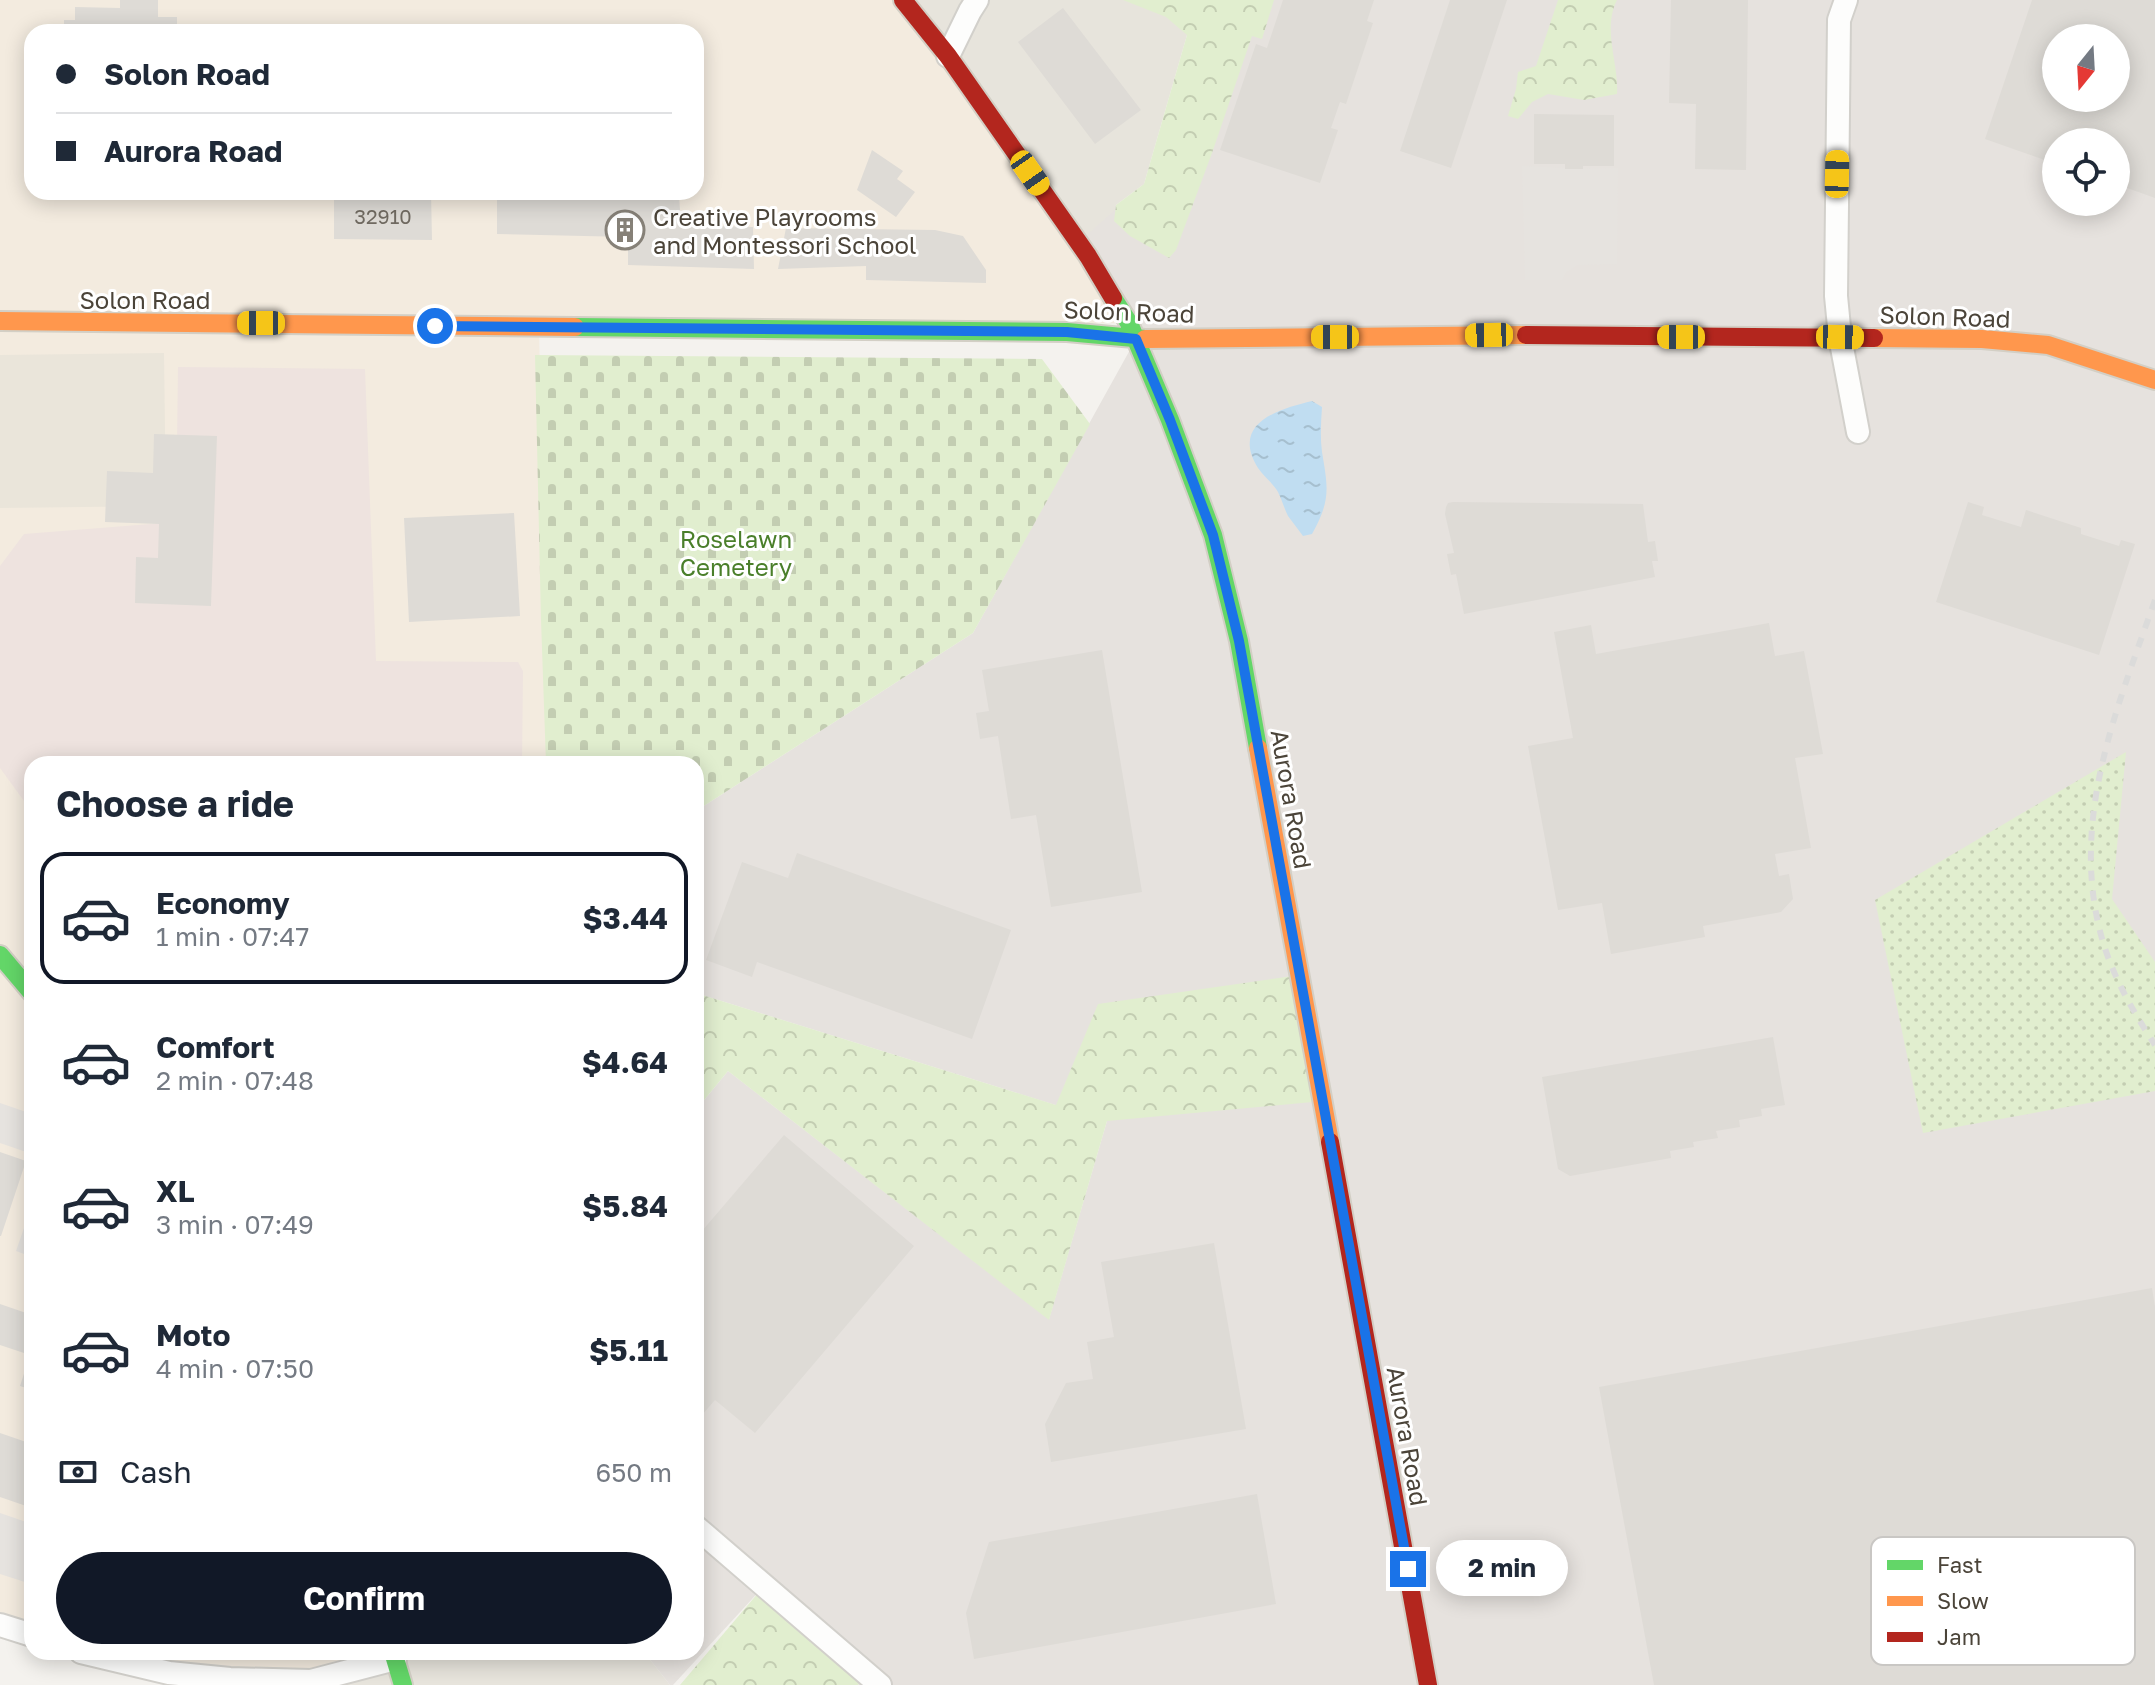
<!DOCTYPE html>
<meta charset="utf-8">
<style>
:root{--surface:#fff;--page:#f6f6f7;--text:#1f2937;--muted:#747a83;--line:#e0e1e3;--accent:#111827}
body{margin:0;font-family:"Golos Text",sans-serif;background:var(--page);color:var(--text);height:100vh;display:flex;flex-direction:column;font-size:30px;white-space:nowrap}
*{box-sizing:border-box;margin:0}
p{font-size:26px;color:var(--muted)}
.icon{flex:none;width:44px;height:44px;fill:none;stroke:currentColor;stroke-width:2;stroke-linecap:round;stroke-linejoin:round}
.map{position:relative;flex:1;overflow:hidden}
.sheet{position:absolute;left:24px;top:756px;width:680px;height:904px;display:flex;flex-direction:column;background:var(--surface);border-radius:24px;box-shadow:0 4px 20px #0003}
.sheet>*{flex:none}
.banner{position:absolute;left:24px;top:24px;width:680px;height:176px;border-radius:24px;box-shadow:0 4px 20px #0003;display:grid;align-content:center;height:176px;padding:0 32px;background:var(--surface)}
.needle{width:52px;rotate:198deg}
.tools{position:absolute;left:2042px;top:24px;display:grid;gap:16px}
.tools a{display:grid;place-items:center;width:88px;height:88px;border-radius:50%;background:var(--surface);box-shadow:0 4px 20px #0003;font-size:40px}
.end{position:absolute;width:36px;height:36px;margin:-18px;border:10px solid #1a73e8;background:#fff;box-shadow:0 0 0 4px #fff}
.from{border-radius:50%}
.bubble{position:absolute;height:56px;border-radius:28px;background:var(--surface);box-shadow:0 4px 20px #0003;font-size:26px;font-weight:700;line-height:56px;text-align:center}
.car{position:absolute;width:24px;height:48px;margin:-24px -12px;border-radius:10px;box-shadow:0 0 6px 2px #0007;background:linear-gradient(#f5c518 24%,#345 0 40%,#f5c518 0 76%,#345 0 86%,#f5c518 0)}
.banner b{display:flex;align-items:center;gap:28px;height:76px;font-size:30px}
.banner b+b{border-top:2px solid var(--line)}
.banner i{width:20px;height:20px;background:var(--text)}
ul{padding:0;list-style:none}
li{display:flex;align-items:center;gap:24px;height:132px;margin:0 16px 12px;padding:0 16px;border:4px solid transparent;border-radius:24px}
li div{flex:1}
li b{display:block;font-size:30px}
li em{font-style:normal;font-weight:700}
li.current{border-color:var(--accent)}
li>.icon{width:72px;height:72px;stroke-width:1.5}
h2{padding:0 32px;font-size:36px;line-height:96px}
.pay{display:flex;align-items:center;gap:20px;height:88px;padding:0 32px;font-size:30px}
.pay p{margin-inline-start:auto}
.action{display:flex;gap:16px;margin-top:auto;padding:16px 32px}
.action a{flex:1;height:92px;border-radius:48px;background:var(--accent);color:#fff;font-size:32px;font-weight:700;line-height:92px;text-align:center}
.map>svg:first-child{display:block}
</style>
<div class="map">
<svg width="2155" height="1685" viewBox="0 0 2155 1685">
<defs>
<pattern id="grass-dots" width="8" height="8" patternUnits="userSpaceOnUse" patternTransform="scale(2)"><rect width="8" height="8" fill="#e1eecf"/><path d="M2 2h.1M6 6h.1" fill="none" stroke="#c3cdb2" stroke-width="1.8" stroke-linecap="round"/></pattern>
<pattern id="forest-crowns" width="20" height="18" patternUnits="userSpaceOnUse" patternTransform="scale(2)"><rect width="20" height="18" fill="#e1eecf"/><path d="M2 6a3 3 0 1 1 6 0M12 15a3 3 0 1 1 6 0" fill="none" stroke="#c3cdb2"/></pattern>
<pattern id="cemetery-stones" width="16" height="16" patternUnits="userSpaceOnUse" patternTransform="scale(2)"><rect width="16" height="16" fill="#e1eecf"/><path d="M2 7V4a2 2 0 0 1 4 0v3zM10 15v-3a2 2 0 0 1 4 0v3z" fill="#c3cdb2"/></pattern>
<pattern id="water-ripples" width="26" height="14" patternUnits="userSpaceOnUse" patternTransform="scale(2)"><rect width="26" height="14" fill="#c0ddf1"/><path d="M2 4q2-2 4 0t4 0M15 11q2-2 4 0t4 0" fill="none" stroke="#a6bfcf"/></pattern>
</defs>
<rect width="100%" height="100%" fill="#f4f2ee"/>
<path fill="#e7e4dc" d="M903,0H1186L1187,35L1144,184L1116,205L1114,221L1079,242Z
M393,1652H644L670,1685H171L169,1673Z"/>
<path fill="#f3ebdf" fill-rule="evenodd" d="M0,0H903L1129,323L539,328L548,764H32V1636L0,1625ZM32,32H696V192H32Z
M81,1652H393L311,1681Z"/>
<path fill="#e6e2de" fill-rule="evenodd" d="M1236,0H2155V1685H858L867,1675L764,1586L673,1685H670L644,1652H696V1110L728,1071L1049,1319L1107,1121L696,993V811L973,633L1136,339L1079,242L1144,184ZM2056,38H2116V98H2056ZM2056,142H2116V202H2056Z"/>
<path fill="#eae5da" d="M164,353L166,506L0,508V355Z"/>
<path fill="#eee3df" d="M178,367L365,369L376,661L518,662L523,671L522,764H32V812L0,768V566L24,534L176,522Z"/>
<path fill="url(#grass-dots)" d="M2126,752L2112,899L2155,962V1091L1923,1133L1875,900Z"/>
<path fill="url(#forest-crowns)" d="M1123,0H1274L1262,39L1252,36L1212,153L1176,250L1169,258L1130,236L1114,221L1116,205L1144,184L1187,35L1166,17Z
M1558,0H1617C1602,30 1619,63 1617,94L1584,100L1548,94L1532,102L1518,119L1508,116L1516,89L1518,72L1536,66Z
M1300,975L1323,1101L1107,1121L1049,1320L728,1071L696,1110V993L1056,1105L1098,1004Z
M764,1586L867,1674L858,1685H680Z"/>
<path fill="url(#cemetery-stones)" d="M535,355L1042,359L1090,424L973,633L696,811V764H546L541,620Z"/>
<path fill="#e6e3df" d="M1522,166L1565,168V169L1618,168L1617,264L1578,265L1566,272L1562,280H1525Z
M0,1103L32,1114V1154L0,1143Z
M32,1205V1257L16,1251Z
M0,1513L32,1524V1573L28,1583L0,1574Z"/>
<path fill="url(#water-ripples)" d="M1312,401L1322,407C1321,422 1320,437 1322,452C1328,488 1331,500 1312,534L1303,536C1298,529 1293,523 1288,516C1284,508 1282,500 1278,492C1273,483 1264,477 1258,468C1230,423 1279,409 1312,401Z"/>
<path fill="#dedbd6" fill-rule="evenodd" d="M120,0H158V17H177V32H64V20H75V7L120,8Z
M1283,0H1374L1367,21L1373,23L1346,104L1340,102L1331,128L1338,130L1320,183L1220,150L1256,44L1267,48Z
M1450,0H1507L1451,168L1400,151Z
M1671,0H1748L1746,170L1695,169L1696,104L1669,103Z
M2032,0H2155V198L2116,184V142H2056V164L1985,139ZM2056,38H2116V98H2056Z
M1063,8L1141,110L1095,144L1018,42Z
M1534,114L1614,115V166H1583V169H1565V164H1534Z
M872,150L903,171L897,179L915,192L896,217L857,190Z
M334,192H431L432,240L334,239Z
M497,192L679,195L681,225L753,227L754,269L628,265V237L497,234Z
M786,228L935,230L963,236L986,270V283L866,280V266L778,269Z
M154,434L217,436L211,606L135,603L136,557L158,558L159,524L105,522L107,471L153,473Z
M1453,502L1643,504L1648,542L1655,541L1658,561H1652L1655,577L1464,614L1456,574L1451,575L1447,554L1454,553L1445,514L1446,507L1448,503Z
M1968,502L1984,507L1982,515L2021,527L2026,510L2081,528V534L2119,546L2121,540L2135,544L2099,655L1936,602Z
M514,513L520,616L409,622L404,518Z
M1769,623L1775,656L1804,651L1823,754L1795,758L1811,848L1775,854L1779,876L1789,874L1793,899L1781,912L1703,926L1705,937L1611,954L1602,903L1558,910L1528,746L1573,738L1554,632L1591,625L1596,654Z
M1102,650L1142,892L1051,907L1036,815L1011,819L998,736L980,739L976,713L989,711L982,670Z
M797,853L1011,930L972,1039L757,962L752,977L706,960L742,862L788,878Z
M1773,1037L1785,1105L1761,1109L1762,1116L1739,1120L1740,1127L1716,1131L1718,1138L1693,1142L1694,1147L1670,1151L1671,1158L1570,1176L1558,1169L1542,1077Z
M784,1135L914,1246L755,1433L715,1400L702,1415L696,1410V1309L701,1303L696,1299V1238Z
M0,1152L26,1161L1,1236H0Z
M1214,1243L1246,1429L1051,1462L1045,1424L1066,1383L1093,1379L1087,1342L1114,1337L1101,1262Z
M2152,1288L2155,1307V1685H1654L1599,1387Z
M0,1304L32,1315V1390L20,1386L30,1355L0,1345Z
M0,1433L32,1444V1508L0,1497Z
M1257,1494L1276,1604L974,1659L966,1613L989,1542Z"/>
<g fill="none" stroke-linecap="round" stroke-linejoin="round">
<defs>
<path id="street" d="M1846,0L1839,20L1836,296L1840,337L1858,432
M948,56L970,11L977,0
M696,1527L880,1685
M0,1625L32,1635
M81,1652L169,1673L230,1679L311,1681L395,1659"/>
<path id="fast" d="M1113,298L1129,323L1170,420L1213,535L1239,641L1258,748
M575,327L1067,332L1145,339
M0,955L32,993
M393,1652L403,1685"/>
<path id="slow" d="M0,321L575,327
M1874,338L1982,339L2048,345L2155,380
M1145,339L1526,335
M1258,748L1330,1142"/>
<path id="jam" d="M903,0L948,56L1088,256L1113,298
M1526,335L1874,338
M1330,1142L1428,1685"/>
</defs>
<use href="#street" stroke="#d2d0cb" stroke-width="26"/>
<use href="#fast" stroke="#d3cfc5" stroke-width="22"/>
<use href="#slow" stroke="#d3cfc5" stroke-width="22"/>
<use href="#jam" stroke="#d3cfc5" stroke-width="22"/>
<use href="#street" stroke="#fdfdfc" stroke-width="22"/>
<use href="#fast" stroke="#63d668" stroke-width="18"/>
<use href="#slow" stroke="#ff974d" stroke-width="18"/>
<use href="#jam" stroke="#b3261e" stroke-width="18"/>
<path stroke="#dbdbda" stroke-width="6" stroke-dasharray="10 10" stroke-linecap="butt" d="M2155,600C2116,711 2068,823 2103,942C2114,979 2134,1013 2155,1045"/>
</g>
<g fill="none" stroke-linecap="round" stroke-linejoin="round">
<path stroke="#1a73e8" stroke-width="10" d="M435,326L1067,332L1136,339L1170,420L1213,535L1239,641L1408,1569"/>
</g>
<defs>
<symbol id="building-ring" viewBox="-11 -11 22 22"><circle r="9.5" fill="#fff" stroke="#868178" stroke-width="1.5"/><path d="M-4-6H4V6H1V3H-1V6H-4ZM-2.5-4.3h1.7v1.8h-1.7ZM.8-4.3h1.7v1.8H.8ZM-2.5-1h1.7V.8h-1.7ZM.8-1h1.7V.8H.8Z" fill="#868178"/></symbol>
</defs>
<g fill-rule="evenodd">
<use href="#building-ring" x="603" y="208" width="44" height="44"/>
</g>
<g text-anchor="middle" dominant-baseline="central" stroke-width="6" stroke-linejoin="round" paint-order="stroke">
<g font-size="20" fill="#706a61">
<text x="383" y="216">32910</text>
</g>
<g font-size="24" fill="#4b4439" stroke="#fff" text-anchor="start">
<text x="653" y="216">Creative Playrooms<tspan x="653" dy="28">and Montessori School</tspan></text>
</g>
<g font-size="24" fill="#4b4439" stroke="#fff">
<text x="145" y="299">Solon Road</text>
<text transform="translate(1129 311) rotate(2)">Solon Road</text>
<text transform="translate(1945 316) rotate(2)">Solon Road</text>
<text transform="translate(1292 799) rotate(80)">Aurora Road</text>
<text transform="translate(1408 1436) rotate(80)">Aurora Road</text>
</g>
<g font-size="24" fill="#4a7f2a" stroke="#fff">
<text x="736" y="538">Roselawn<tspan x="736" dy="28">Cemetery</tspan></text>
</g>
</g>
<rect x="1871" y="1537" width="264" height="128" rx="12" fill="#fff" stroke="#c9c7c4" stroke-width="2"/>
<rect x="1887" y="1560" width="36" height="10" fill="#63d668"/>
<rect x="1887" y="1596" width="36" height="10" fill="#ff974d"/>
<rect x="1887" y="1632" width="36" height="10" fill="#b3261e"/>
<g font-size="22" fill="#4b4439">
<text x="1937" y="1573">Fast</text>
<text x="1937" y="1609">Slow</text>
<text x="1937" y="1645">Jam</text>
</g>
</svg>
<div class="tools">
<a><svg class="needle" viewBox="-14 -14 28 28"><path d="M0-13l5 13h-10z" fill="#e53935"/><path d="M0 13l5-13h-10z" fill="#747a83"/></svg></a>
<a><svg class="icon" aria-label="locate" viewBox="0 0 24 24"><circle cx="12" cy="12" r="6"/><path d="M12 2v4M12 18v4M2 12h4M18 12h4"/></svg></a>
</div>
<i class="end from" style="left:435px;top:326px"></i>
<i class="end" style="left:1408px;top:1569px"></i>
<div class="bubble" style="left:1436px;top:1540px;width:132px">2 min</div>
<i class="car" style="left:1030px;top:173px;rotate:145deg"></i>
<i class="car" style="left:1837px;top:174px;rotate:1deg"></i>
<i class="car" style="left:261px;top:323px;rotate:270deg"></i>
<i class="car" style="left:1489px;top:335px;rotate:269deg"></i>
<i class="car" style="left:1335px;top:337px;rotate:270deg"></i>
<i class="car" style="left:1681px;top:337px;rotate:270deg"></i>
<i class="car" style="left:1840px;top:337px;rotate:91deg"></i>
<div class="banner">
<b><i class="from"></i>Solon Road</b>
<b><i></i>Aurora Road</b>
</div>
<section class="sheet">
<h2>Choose a ride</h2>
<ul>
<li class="current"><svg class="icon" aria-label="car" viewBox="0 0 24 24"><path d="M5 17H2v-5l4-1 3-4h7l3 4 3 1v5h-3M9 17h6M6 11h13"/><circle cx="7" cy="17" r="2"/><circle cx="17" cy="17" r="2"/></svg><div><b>Economy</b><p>1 min · 07:47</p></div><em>$3.44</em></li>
<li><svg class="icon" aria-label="car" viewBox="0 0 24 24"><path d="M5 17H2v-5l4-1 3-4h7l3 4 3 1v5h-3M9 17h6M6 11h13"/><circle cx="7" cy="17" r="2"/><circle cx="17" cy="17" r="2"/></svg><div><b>Comfort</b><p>2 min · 07:48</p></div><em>$4.64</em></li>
<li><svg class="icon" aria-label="car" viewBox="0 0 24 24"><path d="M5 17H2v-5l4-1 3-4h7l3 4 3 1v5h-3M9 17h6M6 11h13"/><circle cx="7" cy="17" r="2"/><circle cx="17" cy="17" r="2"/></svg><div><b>XL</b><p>3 min · 07:49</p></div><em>$5.84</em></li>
<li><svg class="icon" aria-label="car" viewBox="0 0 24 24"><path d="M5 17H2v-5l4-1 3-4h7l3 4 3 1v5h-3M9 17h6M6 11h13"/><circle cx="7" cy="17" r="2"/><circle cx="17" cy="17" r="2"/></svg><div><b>Moto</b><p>4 min · 07:50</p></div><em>$5.11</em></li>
</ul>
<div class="pay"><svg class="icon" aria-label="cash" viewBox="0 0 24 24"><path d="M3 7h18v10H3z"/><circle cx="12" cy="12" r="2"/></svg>Cash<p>650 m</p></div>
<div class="action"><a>Confirm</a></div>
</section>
</div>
